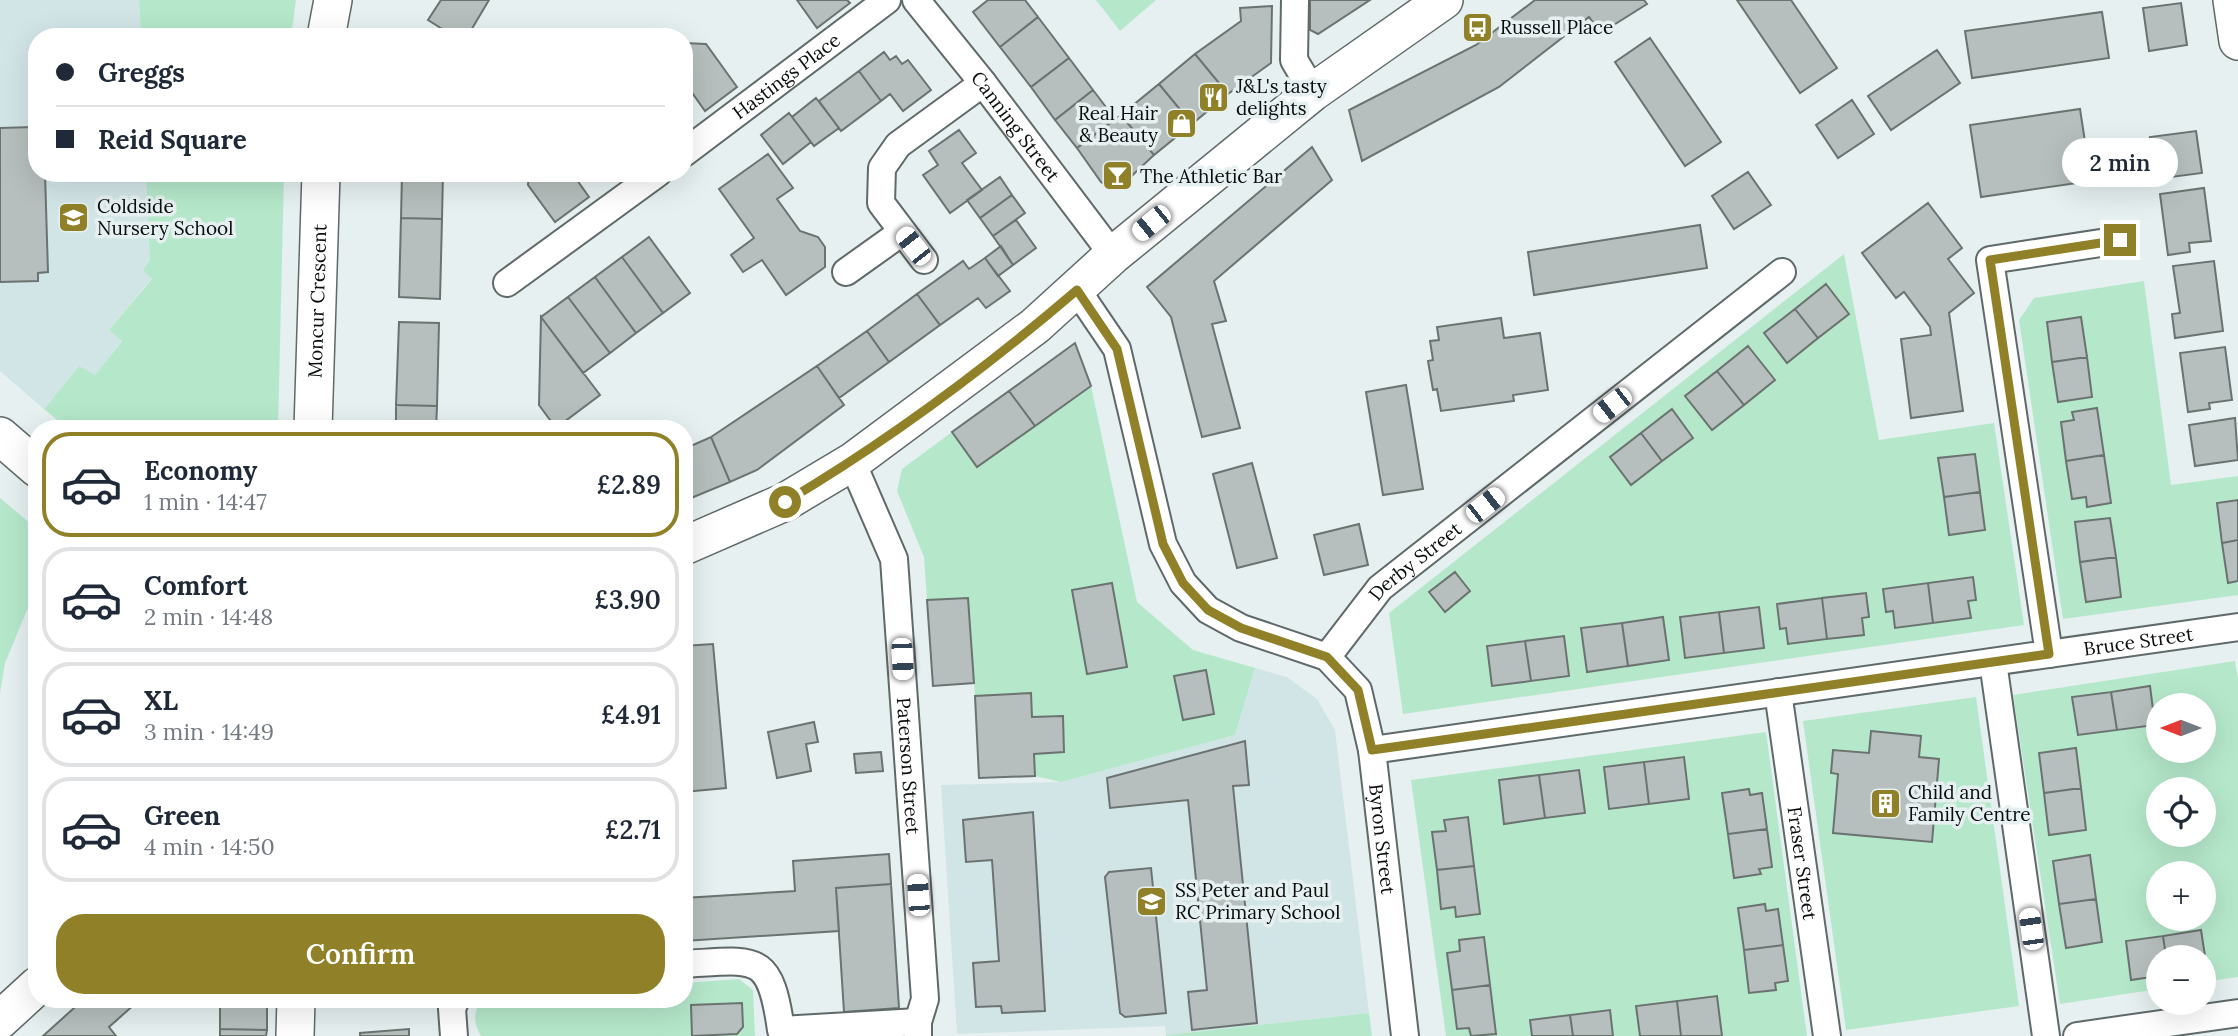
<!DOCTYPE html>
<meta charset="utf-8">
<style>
:root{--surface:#fff;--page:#f2f2f3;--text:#1f2937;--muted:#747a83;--line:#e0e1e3;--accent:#908128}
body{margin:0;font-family:Lora,serif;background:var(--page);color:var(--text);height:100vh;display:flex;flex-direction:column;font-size:26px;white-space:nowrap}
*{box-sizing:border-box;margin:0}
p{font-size:23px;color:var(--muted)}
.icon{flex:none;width:38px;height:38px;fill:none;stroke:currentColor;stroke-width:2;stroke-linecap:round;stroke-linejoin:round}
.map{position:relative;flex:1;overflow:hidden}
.panel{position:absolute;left:28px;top:420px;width:665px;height:588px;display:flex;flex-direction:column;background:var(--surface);border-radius:28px;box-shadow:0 7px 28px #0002}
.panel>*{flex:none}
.hud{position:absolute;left:28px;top:28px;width:665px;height:154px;border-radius:28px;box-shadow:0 7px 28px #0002;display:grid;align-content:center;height:154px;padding:0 28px;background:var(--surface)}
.needle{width:46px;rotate:270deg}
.tools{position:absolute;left:2146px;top:693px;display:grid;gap:14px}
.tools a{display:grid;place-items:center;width:70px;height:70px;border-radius:50%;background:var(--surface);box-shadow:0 7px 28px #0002;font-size:35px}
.end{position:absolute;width:32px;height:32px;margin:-16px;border:9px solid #908128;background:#fff;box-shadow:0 0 0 4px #fff}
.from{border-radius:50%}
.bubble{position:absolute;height:49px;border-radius:24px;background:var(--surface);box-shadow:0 7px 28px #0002;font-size:23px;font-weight:600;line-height:49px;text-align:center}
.car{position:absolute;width:21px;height:42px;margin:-21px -10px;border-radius:9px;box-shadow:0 0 5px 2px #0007;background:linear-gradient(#fff 24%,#345 0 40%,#fff 0 76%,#345 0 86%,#fff 0)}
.hud b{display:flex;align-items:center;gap:24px;height:66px;font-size:26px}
.hud b+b{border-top:2px solid var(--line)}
.hud i{width:18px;height:18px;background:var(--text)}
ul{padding:12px 0 0;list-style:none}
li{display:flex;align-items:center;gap:21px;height:105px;margin:0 14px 10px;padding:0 14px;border:4px solid var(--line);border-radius:28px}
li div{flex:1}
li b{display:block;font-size:26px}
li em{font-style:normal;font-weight:600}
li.active{border-color:var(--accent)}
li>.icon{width:63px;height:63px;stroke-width:1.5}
.cta{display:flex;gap:14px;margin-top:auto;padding:14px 28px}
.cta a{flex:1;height:80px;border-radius:28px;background:var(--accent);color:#fff;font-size:28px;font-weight:600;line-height:80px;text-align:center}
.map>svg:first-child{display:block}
</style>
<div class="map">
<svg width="2238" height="1036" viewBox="0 0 2238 1036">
<rect width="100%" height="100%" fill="#e6f0f0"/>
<path fill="#d2e5e6" d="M0,0H139L141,37H37V173H146L152,278L109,330L122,340L95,376L79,366L44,409L0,371Z
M1255,668L1287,677L1317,699L1335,730L1369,1013L1166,1035L1165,1026L957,1034L941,785L1061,782L1235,735Z"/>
<path fill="#b5e8cb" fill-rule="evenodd" d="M139,0H296L291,37H141Z
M1096,0H1156L1120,31Z
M146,173H284L278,429H68L44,409L79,366L95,375L122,341L109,330L152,279L143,270L150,260Z
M1844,254L1879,440L1994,423L2024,625L1403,714L1389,613Z
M2144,281L2171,485L2238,476V595L2063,619L2019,320L2034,298Z
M1091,386L1137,602L1193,650L1255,668L1235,735L1061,782L1035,776L1034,754L1064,752L1063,716L1032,717L1030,693L975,696L968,598L927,600L924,557L897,491L902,469L952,432L978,467Z
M0,498L37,529V596L27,610L5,663L0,693Z
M2235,661L2238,679V977L2203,982V957H2158V989L2060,1004L2013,695ZM2158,705H2203V751H2158ZM2158,789H2203V835H2158ZM2158,873H2203V919H2158Z
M1976,697L2019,1006L1846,1030L1803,721Z
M1766,732L1807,1036H1446L1411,780Z
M739,979L753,990L755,1036H481C473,1022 473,1012 482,999H684V983Z
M1369,1013L1372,1036H1166V1035Z"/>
<path fill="#b6bfbd" stroke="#6b7371" stroke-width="2" d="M441,0H489L467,37H455L428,20Z
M797,0H847L850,3L817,28Z
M988,0H1025L1038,17L1000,47L973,12Z
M1310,0H1370L1318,34L1310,30Z
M1535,0H1644L1647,4L1601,33L1589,17L1499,87L1362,161L1349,110L1476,45Z
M1737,0H1791L1837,68L1800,93Z
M2181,3L2187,45L2149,51L2143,8Z
M1272,6L1271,63L1228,94L1195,54L1241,21L1240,8Z
M2102,12L2109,58L1972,78L1965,31Z
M1038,17L1069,58L1031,87L1000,47Z
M1650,38L1721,142L1685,166L1615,62Z
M684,43L706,44L737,87L705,111L688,87H684Z
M1937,50L1960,83L1891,130L1868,96Z
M884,52L890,60L896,56L902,64L908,60L931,90L903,111L890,94L881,101L859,71Z
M1195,54L1228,94L1192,124L1159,84Z
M1069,58L1093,90L1055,120L1031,87Z
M859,71L881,101L841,131L819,101Z
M1159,84L1192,124L1154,155L1121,115Z
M1093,90L1115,119L1077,148L1055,120Z
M816,98L839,128L814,146L792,117Z
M1852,100L1874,134L1838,158L1816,125Z
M2080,109L2091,181L1981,197L1970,125Z
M789,113L811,142L783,164L761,135Z
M1121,115L1154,155L1122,185L1110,188L1101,182L1077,148Z
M33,127V132H37V173H45L48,272L38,273V281L0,282V128Z
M959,130L976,153L962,163L982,190L950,213L923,175L938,165L929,151Z
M2196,131L2202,173L2156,179L2150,137Z
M1312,147L1332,180L1214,281L1226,321L1212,324L1240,428L1202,437L1171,317L1147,287Z
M768,154L793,188L777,199L800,231L818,237L825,247V267L786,295L762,260L743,272L731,255L754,238L719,189Z
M1748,172L1771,205L1734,229L1712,196Z
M402,173H443L442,219L401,218Z
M529,173H572L589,197L555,222L528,185Z
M1000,177L1012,195L980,218L967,200Z
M2204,188L2211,241L2189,243L2190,252L2168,255L2160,194Z
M1012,195L1025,213L993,236L980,218Z
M1928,203L1962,248L1948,259L1974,293L1949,313L1963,411L1911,418L1901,339L1931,335L1930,327L1904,292L1896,298L1862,253Z
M401,218L442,219L440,299L399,297Z
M1016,220L1036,248L1013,265L993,236Z
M1700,225L1707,268L1534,295L1528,252Z
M649,237L690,293L663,313L622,257Z
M1001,246L1013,265L998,276L985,258Z
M622,257L663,313L636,333L595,277Z
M985,258L1010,291L986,308L978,298L940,325L917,294L963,261L969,269Z
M2214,261L2223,331L2175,338L2172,314L2180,313L2173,266Z
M595,277L636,333L610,353L568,297Z
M1826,284L1849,314L1818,338L1795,309Z
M917,294L940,325L889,362L867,331Z
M568,297L610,353L583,373L541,317Z
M1795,309L1818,338L1787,363L1764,333Z
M541,317L600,395L556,428L539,405Z
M2081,317L2087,357L2052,362L2047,322Z
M1501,318L1504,338L1540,333L1548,390L1513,395L1514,401L1441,411L1437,389L1433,390L1428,361L1433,360L1430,341L1439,340L1437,327Z
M399,322L439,323L437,406L396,405Z
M867,331L889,362L839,398L817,366Z
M1075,343L1091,386L1035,426L1009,391Z
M1748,346L1775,380L1744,405L1717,371Z
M2225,347L2232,400L2209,403L2210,409L2188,412L2180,353Z
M2087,357L2092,397L2058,402L2052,362Z
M817,366L844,405L757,470L730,482L711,437Z
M1717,371L1744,405L1712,430L1685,396Z
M1406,385L1423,489L1383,495L1366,392Z
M1009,391L1035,426L977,467L952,432Z
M396,405L437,406L436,429H396Z
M2097,408L2104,455L2066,461L2061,422L2074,420L2072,412Z
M1672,409L1693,438L1662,461L1641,433Z
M2235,418L2238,460L2195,466L2189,425Z
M1641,433L1662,461L1631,485L1610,457Z
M711,437L730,482L684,501V449Z
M1975,454L1980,492L1944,497L1938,458Z
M2104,455L2111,503L2087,507L2086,497L2072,499L2066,461Z
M1252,463L1277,558L1237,568L1213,474Z
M1980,492L1985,530L1949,535L1944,497Z
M2238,500V540L2222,543L2217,503Z
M2110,518L2116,557L2080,562L2075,522Z
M1359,524L1368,565L1324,575L1314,535Z
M2238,540V581L2228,583L2222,543Z
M2116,557L2121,597L2086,602L2080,562Z
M1455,572L1470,591L1445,612L1429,592Z
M1973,577L1976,600L1968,601L1971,618L1933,623L1928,583Z
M1112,583L1127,667L1087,674L1072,590Z
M1928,583L1933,623L1895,628L1893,611L1886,612L1883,589Z
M1866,593L1869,617L1862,618L1864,635L1827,639L1822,598Z
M968,598L974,683L933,686L927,600Z
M1822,598L1827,639L1788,644L1786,628L1780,629L1777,604Z
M1759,607L1764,648L1724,653L1719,612Z
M1719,612L1724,653L1685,658L1680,617Z
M1663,617L1669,660L1628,666L1622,623Z
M1622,623L1628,666L1587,672L1581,628Z
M1564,636L1569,676L1531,681L1525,641Z
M1525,641L1531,681L1492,686L1487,646Z
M713,644L726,788L684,792V646Z
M1206,670L1214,714L1183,720L1174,676Z
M2150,686L2155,725L2117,730L2111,692Z
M2111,692L2117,730L2078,735L2072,697Z
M1031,693L1032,717L1063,716L1064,752L1034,754L1035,776L979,778L975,696Z
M814,722L818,742L806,744L811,771L777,778L768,732Z
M1871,731L1921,736L1919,757L1939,759L1932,842L1833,833L1838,774L1831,773L1833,750L1869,753Z
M1245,741L1249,785L1233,786L1257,1023L1192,1030L1188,992L1207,990L1188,800L1110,808L1107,778Z
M2076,748L2081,788L2044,793L2039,753Z
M881,752L883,771L856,773L854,754Z
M1684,757L1689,799L1649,804L1644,762Z
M1644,762L1649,804L1609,809L1604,767Z
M1579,770L1585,813L1545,818L1539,775Z
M1539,775L1545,818L1504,824L1499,780Z
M2081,788L2086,830L2049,835L2044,793Z
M1749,789L1750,795L1762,793L1767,829L1728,834L1722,793Z
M1033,812L1045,1011L1002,1013L1001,1006L976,1007L973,963L999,961L992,860L966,862L963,820Z
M1468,817L1474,866L1437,870L1432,832L1446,831L1444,820Z
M1767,829L1772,867L1759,869L1761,874L1734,878L1728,834Z
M889,854L891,884L836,888L839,931L684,941V898L795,891L793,861Z
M2090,855L2096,899L2059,904L2053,861Z
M1474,866L1480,914L1456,917L1455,907L1441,909L1437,870Z
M1151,868L1166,1013L1125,1017L1120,1013L1105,877L1109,872Z
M891,884L899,1008L844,1012L836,888Z
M2096,899L2102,942L2066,948L2059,904Z
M1765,904L1766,911L1778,909L1783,945L1744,950L1738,908Z
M2201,930L2207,969L2203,970V957H2166L2163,936Z
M2163,936L2166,957H2158V976L2131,980L2126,941Z
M1484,937L1490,985L1452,990L1447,953L1460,951L1459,940Z
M1783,945L1788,981L1775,983L1776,990L1749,993L1744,950Z
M1490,985L1496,1034L1471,1036L1469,1028L1457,1029L1452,990Z
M1717,996L1722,1036H1681L1677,1001Z
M84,999H132L136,1003L109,1027L116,1036H43Z
M220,999H267V1030L220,1029Z
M1677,1001L1681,1036H1640L1636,1006Z
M742,1003L743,1027L737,1034L692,1036L691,1005Z
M1610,1010L1613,1036H1573L1570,1015Z
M1570,1015L1573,1036H1532L1530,1020Z
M220,1029L267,1030L266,1036H220Z
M409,1029V1036H360V1033Z"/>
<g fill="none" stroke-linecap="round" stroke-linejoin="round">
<defs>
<g id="street">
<path id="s1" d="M916,0L983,83L1113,255"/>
<path d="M1295,0L1294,60L1313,92"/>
<path id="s2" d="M684,153L887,0"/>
<path d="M924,260L881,203L882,168L898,145L983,83"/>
<path d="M846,272L902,232"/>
<path d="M507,283L658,173"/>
<path id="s3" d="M1077,290L1117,349L1163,544L1183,583L1208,610L1241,628L1327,657L1358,690L1372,750L1405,1036"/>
<path id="s4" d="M852,462L894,559L925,999L918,1022V1036"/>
<path d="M2049,654L1990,260L2120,240"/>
<path id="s5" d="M1327,657L1380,588L1782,272"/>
<path d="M1993,662L2046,1036"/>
<path id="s6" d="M1778,692L1827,1036"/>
<path id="s7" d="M1372,750L2238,627"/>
<path d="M684,964C756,960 770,951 781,1030L918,1022"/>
<path d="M454,1036L452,1009L456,999"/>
<path d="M2077,1036L2238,1013"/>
</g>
<g id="secondary">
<path d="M2232,0L2238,41"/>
<path d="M326,37L333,0"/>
<path id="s8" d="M313,429L321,173"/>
<path d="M0,436L37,468"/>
<path d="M684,546L785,502L852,462L1035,326L1113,255L1313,92L1444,0"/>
<path d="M0,1020L37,986"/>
<path d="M295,1036L296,999"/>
</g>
</defs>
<use href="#street" stroke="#606969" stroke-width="30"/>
<use href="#secondary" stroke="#606969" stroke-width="40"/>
<use href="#street" stroke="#fff" stroke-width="26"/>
<use href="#secondary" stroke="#fff" stroke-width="37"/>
</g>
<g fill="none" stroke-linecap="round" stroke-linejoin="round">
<path stroke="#908128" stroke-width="9" d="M785,502C888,441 986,368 1077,290L1117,349L1163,544L1183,583L1208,610L1241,628L1327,657L1358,690L1372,750L2049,654L1990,260L2120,240"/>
</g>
<defs>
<symbol id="bus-square" viewBox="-11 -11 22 22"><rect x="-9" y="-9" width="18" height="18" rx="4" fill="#908128" stroke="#e6f0f0"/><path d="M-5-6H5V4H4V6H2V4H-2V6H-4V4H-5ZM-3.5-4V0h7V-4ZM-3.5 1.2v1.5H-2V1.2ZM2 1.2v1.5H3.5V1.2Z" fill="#fff"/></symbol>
<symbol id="restaurant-square" viewBox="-11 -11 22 22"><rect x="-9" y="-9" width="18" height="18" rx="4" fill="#908128" stroke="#e6f0f0"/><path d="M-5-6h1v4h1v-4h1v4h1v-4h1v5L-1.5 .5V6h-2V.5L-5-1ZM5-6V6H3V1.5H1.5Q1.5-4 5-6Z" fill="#fff"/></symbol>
<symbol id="shop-square" viewBox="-11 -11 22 22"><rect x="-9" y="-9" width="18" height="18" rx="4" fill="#908128" stroke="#e6f0f0"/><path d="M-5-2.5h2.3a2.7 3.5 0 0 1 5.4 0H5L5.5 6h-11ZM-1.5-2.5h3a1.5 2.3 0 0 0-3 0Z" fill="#fff"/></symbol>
<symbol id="bar-square" viewBox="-11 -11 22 22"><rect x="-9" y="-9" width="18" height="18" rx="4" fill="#908128" stroke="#e6f0f0"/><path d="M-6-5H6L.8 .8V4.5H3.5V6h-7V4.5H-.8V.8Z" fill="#fff"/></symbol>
<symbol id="school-square" viewBox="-11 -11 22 22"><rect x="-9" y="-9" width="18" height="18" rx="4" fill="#908128" stroke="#e6f0f0"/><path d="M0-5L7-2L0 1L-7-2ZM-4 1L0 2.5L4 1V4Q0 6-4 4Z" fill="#fff"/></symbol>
<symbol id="building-square" viewBox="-11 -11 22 22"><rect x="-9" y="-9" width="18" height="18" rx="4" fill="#908128" stroke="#e6f0f0"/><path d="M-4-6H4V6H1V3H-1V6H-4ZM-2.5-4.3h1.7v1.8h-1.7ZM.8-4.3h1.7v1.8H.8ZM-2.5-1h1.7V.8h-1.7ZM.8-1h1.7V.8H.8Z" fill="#fff"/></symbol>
</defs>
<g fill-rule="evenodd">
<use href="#bus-square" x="1460" y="10" width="35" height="35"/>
<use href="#restaurant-square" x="1196" y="80" width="35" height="35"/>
<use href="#shop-square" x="1164" y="106" width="35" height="35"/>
<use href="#bar-square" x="1100" y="158" width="35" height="35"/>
<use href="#school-square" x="56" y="200" width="35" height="35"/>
<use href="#building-square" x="1868" y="786" width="35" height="35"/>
<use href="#school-square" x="1134" y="884" width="35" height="35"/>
</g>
<g text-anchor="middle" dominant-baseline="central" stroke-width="7" stroke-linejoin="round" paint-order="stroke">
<g font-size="19" fill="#090c0c" stroke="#e6f0f0" text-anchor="start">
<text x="1500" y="27">Russell Place</text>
<text x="1236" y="86">J&amp;L's tasty<tspan x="1236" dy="22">delights</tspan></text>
<text x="1158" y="113" text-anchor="end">Real Hair<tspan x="1158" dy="22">&amp; Beauty</tspan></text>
<text x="1140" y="176">The Athletic Bar</text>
<text x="97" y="206">Coldside<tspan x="97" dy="22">Nursery School</tspan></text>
<text x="1908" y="792">Child and<tspan x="1908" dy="22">Family Centre</tspan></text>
<text x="1175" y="890">SS Peter and Paul<tspan x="1175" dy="22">RC Primary School</tspan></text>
</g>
<g font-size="19" fill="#090c0c" stroke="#e6f0f0">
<text stroke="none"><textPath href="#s2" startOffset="128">Hastings Place</textPath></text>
<text stroke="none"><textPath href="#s1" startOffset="161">Canning Street</textPath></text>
<text stroke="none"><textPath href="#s8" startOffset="128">Moncur Crescent</textPath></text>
<text stroke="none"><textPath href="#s5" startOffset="131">Derby Street</textPath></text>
<text stroke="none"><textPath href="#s7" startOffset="774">Bruce Street</textPath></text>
<text stroke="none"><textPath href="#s4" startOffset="313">Paterson Street</textPath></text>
<text stroke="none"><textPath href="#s3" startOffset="677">Byron Street</textPath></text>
<text stroke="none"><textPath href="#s6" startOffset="173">Fraser Street</textPath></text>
</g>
</g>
</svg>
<div class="tools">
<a><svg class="needle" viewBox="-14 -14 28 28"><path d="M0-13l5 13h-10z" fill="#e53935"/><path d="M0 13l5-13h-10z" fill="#747a83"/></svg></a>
<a><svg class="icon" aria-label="locate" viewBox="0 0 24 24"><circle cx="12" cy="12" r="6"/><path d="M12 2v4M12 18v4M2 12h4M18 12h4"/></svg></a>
<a>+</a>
<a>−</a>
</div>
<i class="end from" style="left:785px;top:502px"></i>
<i class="end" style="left:2120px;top:240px"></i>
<div class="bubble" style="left:2062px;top:138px;width:116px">2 min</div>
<i class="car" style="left:1151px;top:223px;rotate:231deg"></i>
<i class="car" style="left:913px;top:246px;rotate:322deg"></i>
<i class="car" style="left:1612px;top:405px;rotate:232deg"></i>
<i class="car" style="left:1485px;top:505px;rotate:52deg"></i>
<i class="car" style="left:902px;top:659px;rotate:177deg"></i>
<i class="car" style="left:918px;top:895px;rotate:356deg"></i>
<i class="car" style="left:2031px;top:929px;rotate:352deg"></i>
<div class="hud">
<b><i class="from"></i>Greggs</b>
<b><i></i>Reid Square</b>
</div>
<section class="panel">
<ul>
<li class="active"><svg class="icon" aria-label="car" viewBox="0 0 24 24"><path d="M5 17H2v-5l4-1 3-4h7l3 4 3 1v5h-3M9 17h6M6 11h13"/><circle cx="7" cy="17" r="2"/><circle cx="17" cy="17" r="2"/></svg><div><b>Economy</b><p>1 min · 14:47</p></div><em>£2.89</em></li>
<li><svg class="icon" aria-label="car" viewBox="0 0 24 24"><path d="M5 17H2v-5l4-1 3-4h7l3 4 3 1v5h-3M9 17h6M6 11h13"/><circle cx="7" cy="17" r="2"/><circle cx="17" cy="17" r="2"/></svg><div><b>Comfort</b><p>2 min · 14:48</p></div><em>£3.90</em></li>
<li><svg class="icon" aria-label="car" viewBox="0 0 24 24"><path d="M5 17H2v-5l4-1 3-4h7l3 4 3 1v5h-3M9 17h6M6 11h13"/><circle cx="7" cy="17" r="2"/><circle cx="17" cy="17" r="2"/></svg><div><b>XL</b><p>3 min · 14:49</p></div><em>£4.91</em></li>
<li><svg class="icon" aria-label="car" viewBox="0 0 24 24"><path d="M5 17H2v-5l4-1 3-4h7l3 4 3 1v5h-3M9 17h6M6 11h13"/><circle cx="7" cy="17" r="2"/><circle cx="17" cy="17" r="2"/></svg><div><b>Green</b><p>4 min · 14:50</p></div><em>£2.71</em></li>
</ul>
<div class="cta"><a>Confirm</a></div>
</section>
</div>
